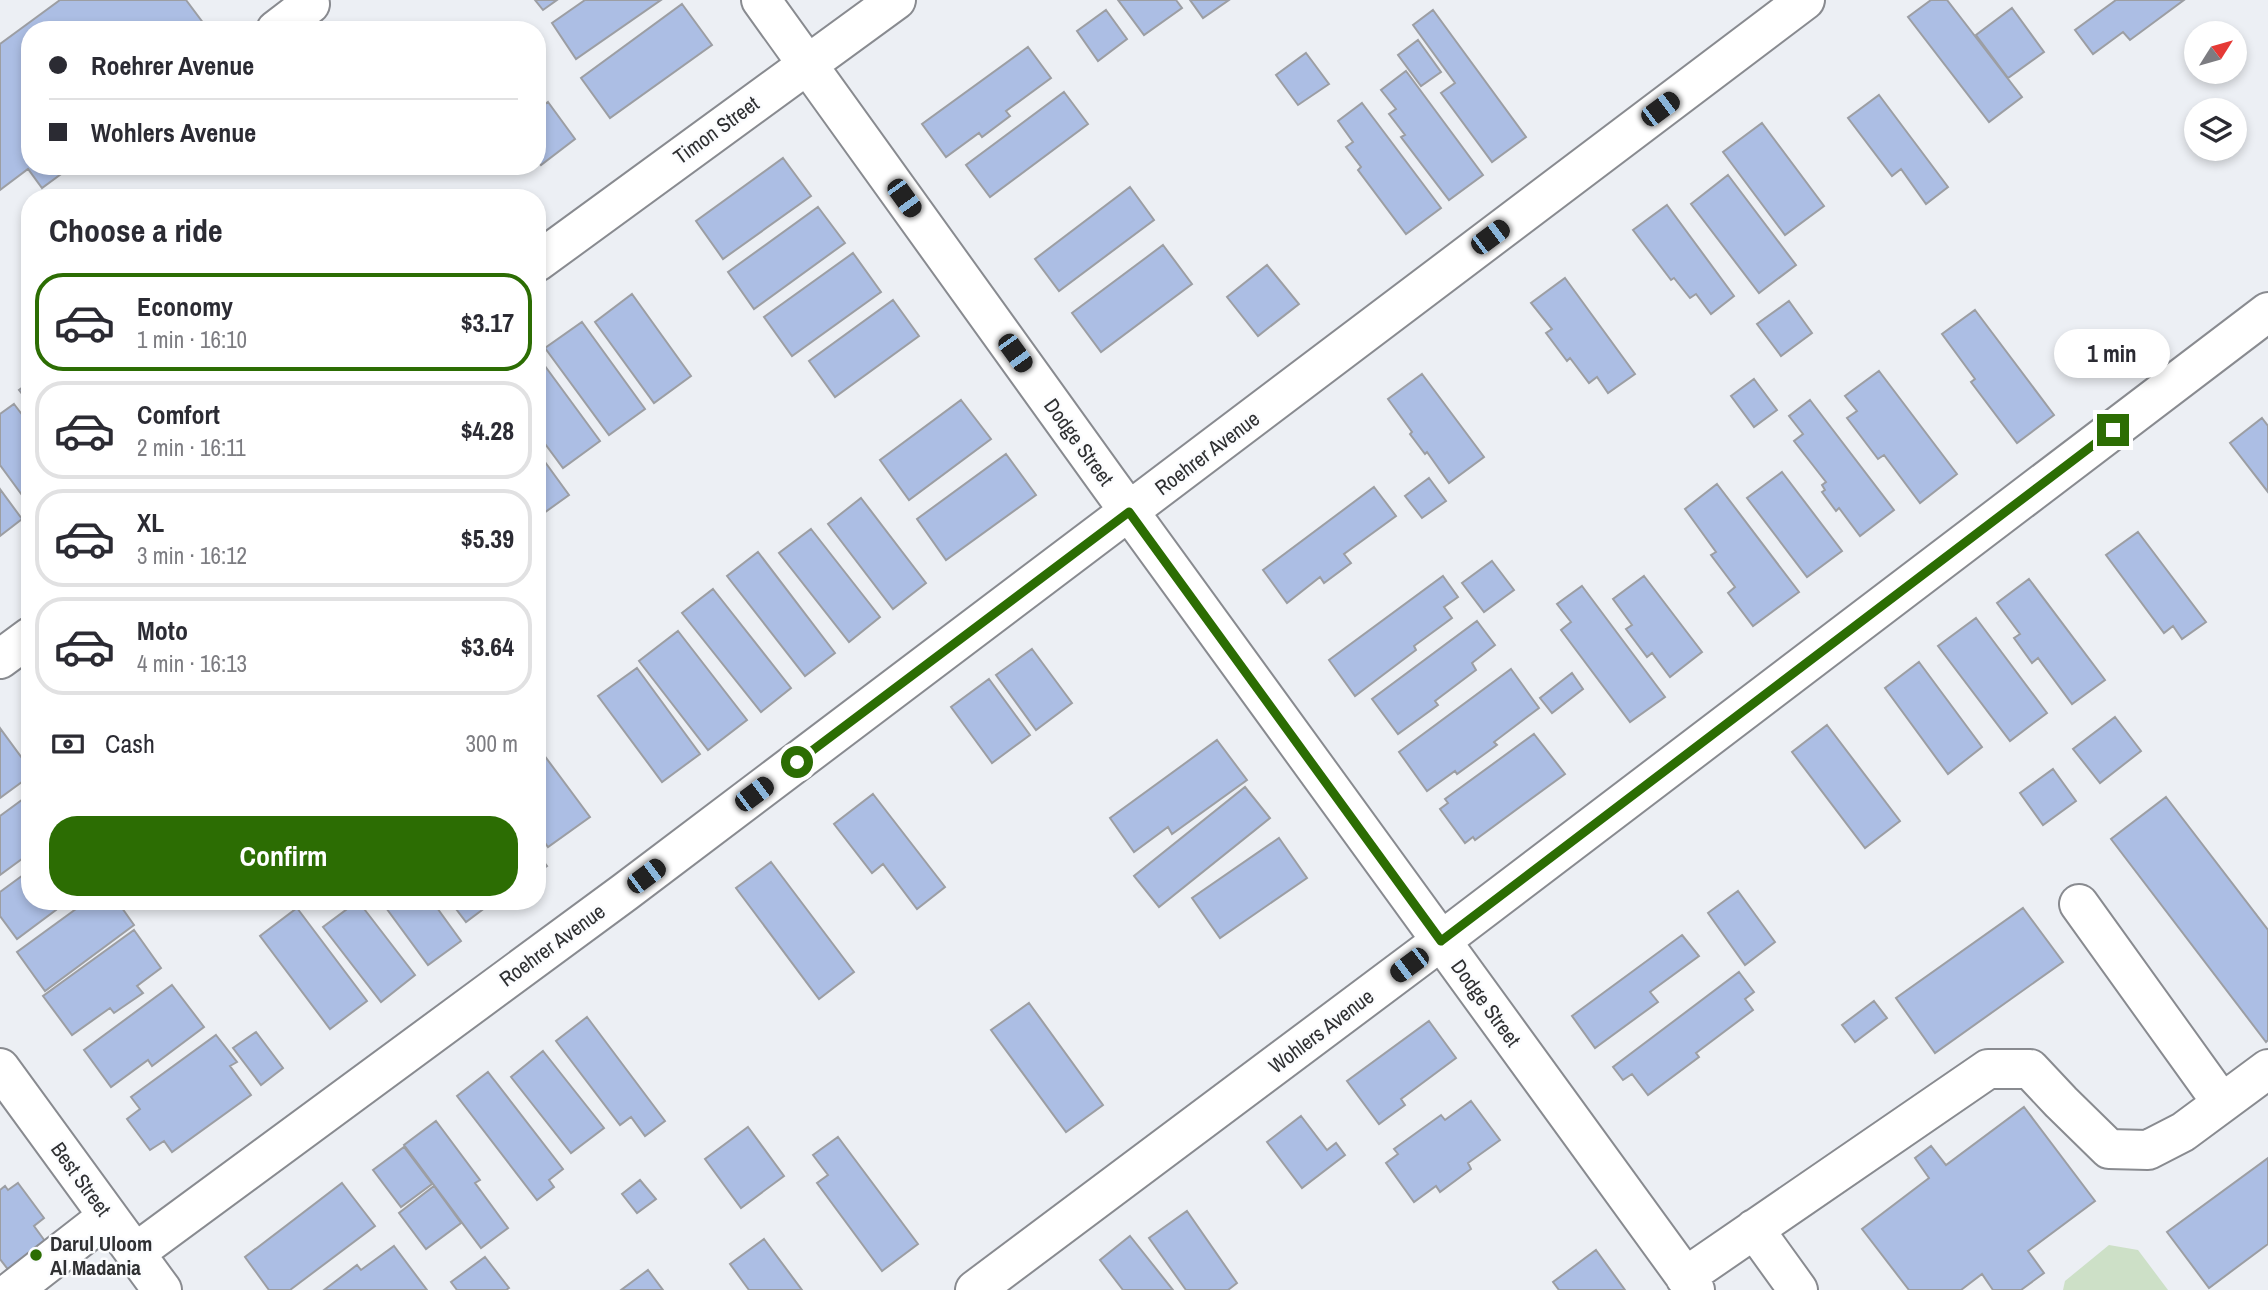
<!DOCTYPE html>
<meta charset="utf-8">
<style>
:root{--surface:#fff;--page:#f2f2f3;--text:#2b2b33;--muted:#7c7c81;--line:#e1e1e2;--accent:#2c6d03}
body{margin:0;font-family:"Archivo Narrow",sans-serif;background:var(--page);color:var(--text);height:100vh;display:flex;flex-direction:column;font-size:26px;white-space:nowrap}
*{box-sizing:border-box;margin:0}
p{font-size:23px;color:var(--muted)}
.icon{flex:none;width:38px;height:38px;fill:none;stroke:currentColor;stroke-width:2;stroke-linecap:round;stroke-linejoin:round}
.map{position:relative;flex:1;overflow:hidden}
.panel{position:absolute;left:21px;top:189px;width:525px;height:721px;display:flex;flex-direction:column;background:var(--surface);border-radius:28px;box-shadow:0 4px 10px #0003}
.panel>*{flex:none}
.hud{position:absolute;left:21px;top:21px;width:525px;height:154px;border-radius:28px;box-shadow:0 4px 10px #0003;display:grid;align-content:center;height:154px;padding:0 28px;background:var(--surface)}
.needle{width:46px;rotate:53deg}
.buttons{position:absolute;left:2184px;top:21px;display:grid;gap:14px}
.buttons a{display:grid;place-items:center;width:63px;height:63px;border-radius:50%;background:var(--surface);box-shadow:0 4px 10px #0003;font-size:35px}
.end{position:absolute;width:32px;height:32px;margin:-16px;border:9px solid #2c6d03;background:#fff;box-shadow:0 0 0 4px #fff}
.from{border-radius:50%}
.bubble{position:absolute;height:49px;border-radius:24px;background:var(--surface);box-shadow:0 4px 10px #0003;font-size:23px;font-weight:700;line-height:49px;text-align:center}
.car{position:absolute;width:21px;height:42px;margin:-21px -10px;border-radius:9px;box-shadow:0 0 5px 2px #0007;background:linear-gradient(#222 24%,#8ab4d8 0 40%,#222 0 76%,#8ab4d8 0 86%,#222 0)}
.hud b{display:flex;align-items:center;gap:24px;height:66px;font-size:26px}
.hud b+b{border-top:2px solid var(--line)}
.hud i{width:18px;height:18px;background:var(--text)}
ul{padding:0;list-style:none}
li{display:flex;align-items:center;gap:21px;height:98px;margin:0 14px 10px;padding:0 14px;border:4px solid var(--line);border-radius:28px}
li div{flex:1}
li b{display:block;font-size:26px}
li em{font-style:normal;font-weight:700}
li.selected{border-color:var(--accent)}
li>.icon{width:63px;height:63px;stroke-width:1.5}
h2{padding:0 28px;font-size:32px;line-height:84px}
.pay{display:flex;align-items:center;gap:18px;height:77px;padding:0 28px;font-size:26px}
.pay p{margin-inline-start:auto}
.cta{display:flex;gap:14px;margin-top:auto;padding:14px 28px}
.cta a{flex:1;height:80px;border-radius:28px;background:var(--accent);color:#fff;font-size:28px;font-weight:700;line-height:80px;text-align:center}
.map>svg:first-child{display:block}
</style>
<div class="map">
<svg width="2268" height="1290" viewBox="0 0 2268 1290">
<rect width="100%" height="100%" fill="#eceff4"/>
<path fill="#cde0c7" d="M2109,1245L2138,1250L2168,1290H2063L2065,1281Z"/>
<path fill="#acbee4" stroke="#9c9ea3" stroke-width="2" d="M60,0H186L207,28L204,30H30V166H72L42,188L28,169L0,190V44Z
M535,0H557L543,10Z
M585,0H661L576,59L552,23Z
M1118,0H1176L1182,8L1144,35Z
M1190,0H1229L1203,18Z
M1931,0H1947L2022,97L1989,122L1908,17Z
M2116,0H2184L2130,40L2123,32L2093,54L2075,30Z
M682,4L712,45L610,118L581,78Z
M2012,8L2044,52L2008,78L1976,35Z
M1106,10L1127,39L1098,61L1077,31Z
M1433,10L1526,137L1492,162L1441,93L1455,83L1413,25Z
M1418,40L1441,72L1421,86L1398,55Z
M1028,47L1051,78L1006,111L1010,116L982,137L979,133L946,157L922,124Z
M1306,53L1329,84L1298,105L1276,75Z
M1406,71L1483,175L1449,200L1401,137L1405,135L1389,114L1396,109L1381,90Z
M1064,92L1088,124L990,197L966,165Z
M1879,95L1948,187L1926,204L1901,169L1892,176L1848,118Z
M548,102L575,139L541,165L537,160V110Z
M1362,103L1441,208L1406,234L1358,170L1361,167L1346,147L1353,142L1338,121Z
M1762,123L1824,206L1785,235L1723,152Z
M783,158L811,196L723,259L696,221Z
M1728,175L1796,265L1759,293L1691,204Z
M1130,187L1154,220L1059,291L1035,259Z
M1667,205L1734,296L1711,314L1696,294L1690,298L1674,278L1671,280L1633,230Z
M818,207L845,243L754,309L728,272Z
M1163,245L1192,284L1101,352L1072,313Z
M853,253L881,292L792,356L764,317Z
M1267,265L1299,304L1258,336L1227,297Z
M1565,278L1635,374L1608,393L1597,377L1589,383L1570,358L1567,361L1546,333L1552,329L1531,303Z
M632,294L691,376L654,403L595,322Z
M893,300L919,336L835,397L809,361Z
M1789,301L1812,333L1781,356L1757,324Z
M1975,310L2054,415L2017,443L1971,382L1975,379L1942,334Z
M582,322L645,409L609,435L545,348Z
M542,362L600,441L563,468L537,433V366Z
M1879,371L1957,474L1920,503L1884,455L1878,459L1847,418L1857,411L1845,396Z
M1422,374L1484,457L1449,483L1427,452L1425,454L1410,434L1412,432L1388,399Z
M1754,379L1777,410L1754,427L1731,396Z
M30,382V404L19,390Z
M961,400L991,439L909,500L880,460Z
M1810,400L1894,510L1860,536L1839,508L1836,511L1822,492L1825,490L1822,485L1826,482L1794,441L1803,434L1789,416Z
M14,404L30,425V506L0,465V414Z
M2262,418L2268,426V492L2230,443Z
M537,451L569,495L537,518Z
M1006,454L1036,495L946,560L917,519Z
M1782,472L1842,551L1807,577L1747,498Z
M1429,478L1446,501L1422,518L1405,496Z
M1717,484L1799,592L1753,626L1728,593L1735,587L1711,555L1716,552L1685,509Z
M1374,487L1396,516L1344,554L1351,563L1324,583L1320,577L1287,603L1263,570Z
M0,489L22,519L0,536Z
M861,498L926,583L893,609L828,524Z
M811,529L880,617L849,642L779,553Z
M2138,532L2206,622L2182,639L2173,626L2164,633L2106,555Z
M758,552L835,653L805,676L727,576Z
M1492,561L1514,590L1484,612L1462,583Z
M1443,576L1458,597L1444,607L1452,618L1414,646L1416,650L1355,696L1329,660Z
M1644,576L1702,652L1670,677L1652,653L1647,657L1626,629L1632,625L1613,599Z
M2029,579L2105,680L2072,704L2038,658L2032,663L2014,638L2020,634L1997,603Z
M1582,586L1665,697L1630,722L1561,630L1571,622L1557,604Z
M713,589L791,688L761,712L682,613Z
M1976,618L2047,713L2010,741L1938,646Z
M1477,621L1495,645L1472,663L1476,670L1435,701L1438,705L1398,734L1372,699Z
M678,631L747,720L708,750L639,661Z
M1032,649L1072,703L1036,730L996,675Z
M1919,662L1982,747L1948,774L1885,688Z
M637,668L700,754L662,782L598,696Z
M1511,669L1539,708L1494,742L1497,745L1457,774L1455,771L1427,791L1399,752Z
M1572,673L1583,689L1552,713L1540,698Z
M989,679L1030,735L992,763L951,707Z
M2115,717L2141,751L2100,783L2073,749Z
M1827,725L1900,821L1865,848L1792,752Z
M0,728L30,769V776L0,798Z
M1534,734L1565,774L1475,840L1473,837L1465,843L1440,809L1448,803L1445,799Z
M1217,740L1247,780L1172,834L1168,827L1134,852L1110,818Z
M541,751L590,817L548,847L537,832V755Z
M2053,769L2076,801L2043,825L2020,793Z
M1245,787L1270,818L1159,907L1134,876Z
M30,794V853L0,875V816Z
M873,794L945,887L917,909L883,864L872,873L834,824Z
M2166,797L2268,930V1040L2266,1042L2111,839Z
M1279,838L1307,878L1220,938L1192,898Z
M537,853L547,866L537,873Z
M771,862L854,972L819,999L736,888Z
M30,870V901H68L17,939L0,916V892Z
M1738,891L1775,942L1745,965L1708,913Z
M87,901H117L134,925L45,991L17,952Z
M358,901L415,975L381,1002L323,927Z
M381,901H432L461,941L428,965Z
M450,901H494L466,922Z
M297,908L367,1001L330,1029L260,936Z
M2023,908L2063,962L1935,1053L1896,998Z
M134,930L161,968L137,986L143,993L114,1013L110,1008L72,1035L43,996Z
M1682,935L1699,956L1650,992L1658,1002L1595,1048L1572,1016Z
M1739,972L1754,992L1745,999L1753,1010L1696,1053L1699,1057L1648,1095L1632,1074L1623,1080L1613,1067Z
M172,985L204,1027L152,1066L148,1060L111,1087L84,1050Z
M1874,1001L1887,1018L1855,1042L1842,1025Z
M1029,1003L1103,1105L1066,1132L991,1030Z
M587,1017L665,1121L645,1136L631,1117L620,1125L556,1041Z
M1429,1021L1456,1058L1401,1099L1405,1105L1379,1124L1347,1081Z
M256,1032L283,1068L261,1085L233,1048Z
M216,1035L237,1062L230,1066L251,1095L172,1152L164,1141L150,1150L127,1119L140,1109L131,1097Z
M543,1051L604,1128L571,1153L511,1077Z
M488,1072L563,1169L549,1180L554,1187L537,1200L457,1096Z
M1471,1101L1500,1140L1468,1163L1471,1169L1440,1192L1436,1186L1414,1202L1386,1163L1398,1154L1394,1149L1441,1115L1445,1120Z
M2024,1107L2095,1201L2028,1251L2044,1273L2021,1290H1993L1982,1274L1961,1290H1909L1862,1229L1929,1178L1915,1158L1931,1146L1946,1165Z
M1301,1116L1327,1150L1336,1143L1345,1155L1302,1188L1267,1142Z
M436,1121L480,1180L475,1183L508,1228L481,1248L404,1145Z
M748,1127L784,1176L741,1208L705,1159Z
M838,1137L918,1244L882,1271L817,1183L828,1175L813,1155Z
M404,1147L432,1184L401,1207L373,1170Z
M2268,1158V1244L2209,1288L2167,1232Z
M640,1180L656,1199L637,1213L622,1194Z
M18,1183L44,1218L34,1226L50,1248L13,1276L0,1259V1190L5,1186L8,1190Z
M342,1183L375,1226L290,1290H269L245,1257Z
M434,1186L461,1223L426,1249L399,1213Z
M1187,1211L1237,1283L1228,1290H1186L1149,1238Z
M1130,1236L1173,1290H1123L1100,1260Z
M764,1239L802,1290H749L730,1264Z
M394,1246L427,1290H324L357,1265L361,1270Z
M1596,1250L1625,1290H1559L1553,1282Z
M485,1257L509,1288L506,1290H457L451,1282Z
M648,1270L663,1290H621Z"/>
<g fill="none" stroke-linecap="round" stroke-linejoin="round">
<defs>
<path id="minor" d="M761,0L1107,481L1695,1290
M276,30L310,4L306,0
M537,262L896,0
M0,659L30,637
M2079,904L2222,1103
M0,1068L162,1290
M1754,1229L1798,1290
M135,1253L625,892L1805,0
M1685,1277L1988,1069H2030L2061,1102L2109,1149L2148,1150L2183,1132L2268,1069
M13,1290L108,1216
M975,1290L1441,941L2268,312"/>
</defs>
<use href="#minor" stroke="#898b90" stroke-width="42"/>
<use href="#minor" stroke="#fff" stroke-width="38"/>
</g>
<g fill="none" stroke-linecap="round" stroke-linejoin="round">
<path stroke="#2c6d03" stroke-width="9" d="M797,762L1129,512L1441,941L2113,430"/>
</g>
<circle fill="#2c6d03" stroke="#fbfcfe" stroke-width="2.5" cx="36" cy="1255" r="7"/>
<g text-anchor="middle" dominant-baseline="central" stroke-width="5" stroke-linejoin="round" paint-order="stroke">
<g font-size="21" fill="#2f3032" stroke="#fbfcfe">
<text transform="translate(716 130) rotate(-36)">Timon Street</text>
<text transform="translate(1079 442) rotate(54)">Dodge Street</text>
<text transform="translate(1207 453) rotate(-37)">Roehrer Avenue</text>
<text transform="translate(552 945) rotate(-36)">Roehrer Avenue</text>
<text transform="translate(1486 1003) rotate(54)">Dodge Street</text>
<text transform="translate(1321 1031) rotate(-37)">Wohlers Avenue</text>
<text transform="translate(81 1179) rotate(54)">Best Street</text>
</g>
<g font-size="21" font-weight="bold" fill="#2f3032" stroke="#fbfcfe" text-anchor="start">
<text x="50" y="1243">Darul Uloom<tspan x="50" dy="24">Al Madania</tspan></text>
</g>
</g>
</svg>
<div class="buttons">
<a><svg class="needle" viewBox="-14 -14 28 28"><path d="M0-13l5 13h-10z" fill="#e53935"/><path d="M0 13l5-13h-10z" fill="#7c7c81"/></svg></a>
<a><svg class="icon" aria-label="layers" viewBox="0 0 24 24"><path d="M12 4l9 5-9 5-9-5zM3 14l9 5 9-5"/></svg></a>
</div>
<i class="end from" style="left:797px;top:762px"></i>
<i class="end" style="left:2113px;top:430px"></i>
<div class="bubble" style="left:2054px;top:329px;width:116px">1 min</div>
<i class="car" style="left:1660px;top:109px;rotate:53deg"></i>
<i class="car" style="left:904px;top:198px;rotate:144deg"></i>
<i class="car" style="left:1490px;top:237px;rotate:53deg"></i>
<i class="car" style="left:1015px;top:353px;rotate:144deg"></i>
<i class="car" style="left:754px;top:794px;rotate:53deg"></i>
<i class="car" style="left:646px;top:876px;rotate:53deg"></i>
<i class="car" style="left:1409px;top:965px;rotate:233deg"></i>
<div class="hud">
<b><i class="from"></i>Roehrer Avenue</b>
<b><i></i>Wohlers Avenue</b>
</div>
<section class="panel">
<h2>Choose a ride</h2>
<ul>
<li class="selected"><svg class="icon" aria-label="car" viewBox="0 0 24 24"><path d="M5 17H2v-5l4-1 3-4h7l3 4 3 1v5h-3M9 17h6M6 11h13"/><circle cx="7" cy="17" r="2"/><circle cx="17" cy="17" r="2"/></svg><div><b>Economy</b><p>1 min · 16:10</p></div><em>$3.17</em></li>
<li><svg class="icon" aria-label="car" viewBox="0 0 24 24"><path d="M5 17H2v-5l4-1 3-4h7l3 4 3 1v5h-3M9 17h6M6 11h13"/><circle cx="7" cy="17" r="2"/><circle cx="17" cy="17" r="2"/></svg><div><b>Comfort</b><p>2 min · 16:11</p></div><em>$4.28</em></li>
<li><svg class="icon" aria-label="car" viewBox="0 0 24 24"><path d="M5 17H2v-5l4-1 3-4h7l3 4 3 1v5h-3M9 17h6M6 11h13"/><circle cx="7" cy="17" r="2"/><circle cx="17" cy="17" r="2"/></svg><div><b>XL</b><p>3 min · 16:12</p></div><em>$5.39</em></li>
<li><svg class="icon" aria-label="car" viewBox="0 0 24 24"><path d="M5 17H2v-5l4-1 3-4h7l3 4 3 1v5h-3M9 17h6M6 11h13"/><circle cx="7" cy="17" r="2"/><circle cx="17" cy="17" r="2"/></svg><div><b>Moto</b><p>4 min · 16:13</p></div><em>$3.64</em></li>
</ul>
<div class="pay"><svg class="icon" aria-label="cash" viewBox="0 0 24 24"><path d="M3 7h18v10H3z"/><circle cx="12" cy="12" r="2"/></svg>Cash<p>300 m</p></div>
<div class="cta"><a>Confirm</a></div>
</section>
</div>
